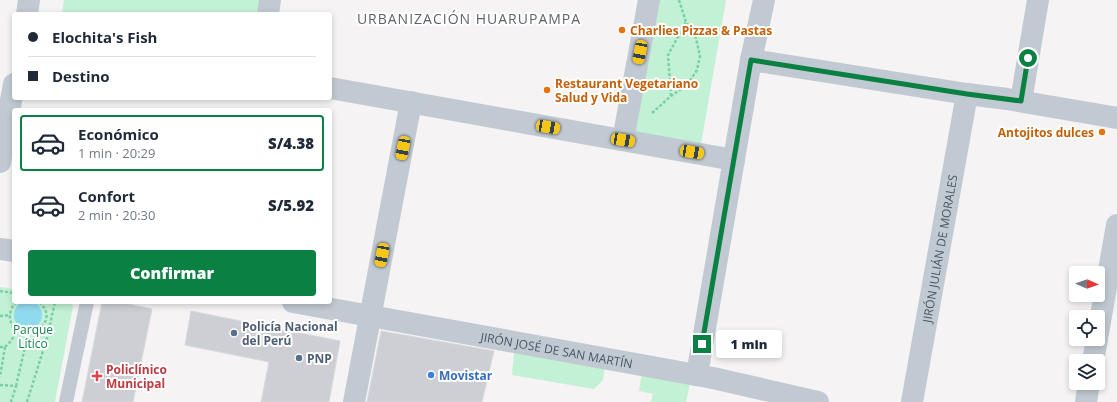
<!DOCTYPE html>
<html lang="es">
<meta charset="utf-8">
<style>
:root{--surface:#fff;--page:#f2f2f3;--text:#1f2937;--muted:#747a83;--line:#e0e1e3;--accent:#0b8043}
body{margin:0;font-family:"Open Sans",sans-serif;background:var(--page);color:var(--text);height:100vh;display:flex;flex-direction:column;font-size:15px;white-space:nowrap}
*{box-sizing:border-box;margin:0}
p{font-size:13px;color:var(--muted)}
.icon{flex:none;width:22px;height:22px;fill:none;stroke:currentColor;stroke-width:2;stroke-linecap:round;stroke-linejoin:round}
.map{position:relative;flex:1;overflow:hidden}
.sheet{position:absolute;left:12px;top:108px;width:320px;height:196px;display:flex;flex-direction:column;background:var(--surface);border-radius:4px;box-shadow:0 2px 6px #0003}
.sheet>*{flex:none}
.hud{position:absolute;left:12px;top:12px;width:320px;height:88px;border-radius:4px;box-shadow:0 2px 6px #0003;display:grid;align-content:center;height:88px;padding:0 16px;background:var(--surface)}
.needle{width:26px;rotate:92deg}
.fabs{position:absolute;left:1069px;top:266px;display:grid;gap:8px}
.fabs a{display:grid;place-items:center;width:36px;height:36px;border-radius:4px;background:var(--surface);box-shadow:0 2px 6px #0003;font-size:20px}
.end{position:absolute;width:18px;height:18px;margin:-9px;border:5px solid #0b8043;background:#fff;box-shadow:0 0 0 2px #fff}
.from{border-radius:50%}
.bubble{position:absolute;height:28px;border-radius:4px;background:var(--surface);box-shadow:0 2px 6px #0003;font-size:13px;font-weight:800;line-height:28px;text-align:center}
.car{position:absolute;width:12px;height:24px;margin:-12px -6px;border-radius:5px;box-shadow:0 0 3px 1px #0007;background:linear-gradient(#f5c518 24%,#345 0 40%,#f5c518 0 76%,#345 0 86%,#f5c518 0)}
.hud b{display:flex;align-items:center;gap:14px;height:38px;font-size:15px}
.hud b+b{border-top:1px solid var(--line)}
.hud i{width:10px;height:10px;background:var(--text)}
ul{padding:7px 0 0;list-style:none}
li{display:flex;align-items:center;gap:12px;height:56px;margin:0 8px 6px;padding:0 8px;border:2px solid transparent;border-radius:4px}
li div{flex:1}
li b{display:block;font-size:15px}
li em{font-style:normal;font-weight:800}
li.active{border-color:var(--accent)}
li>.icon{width:36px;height:36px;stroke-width:1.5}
.action{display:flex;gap:8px;margin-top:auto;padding:8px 16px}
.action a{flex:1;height:46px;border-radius:4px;background:var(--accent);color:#fff;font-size:16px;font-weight:800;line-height:46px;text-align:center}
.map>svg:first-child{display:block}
</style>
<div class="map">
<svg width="1117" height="402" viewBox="0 0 1117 402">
<rect width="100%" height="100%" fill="#f5f3f3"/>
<path fill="#c3f1d5" d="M64,0H262L260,14H62Z
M658,0H726L701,144L630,133Z
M0,287L14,289V302H69L73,306L55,402H0Z
M515,342L606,359L603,380L594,389L512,375Z
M643,365L692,374L686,402H651L653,394L639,391Z"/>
<path fill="#90daee" d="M14 315a14 14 0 1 1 28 0a14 14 0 1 1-28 0Z"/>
<path fill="#cdcfd5" stroke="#d7d9de" d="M102,302H119L152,309L133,402H82Z
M191,311L340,341L329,402H261L269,362L185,345Z
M381,331L494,351L482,402H367Z"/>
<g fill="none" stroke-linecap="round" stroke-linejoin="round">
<path stroke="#7ad0a6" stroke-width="2.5" stroke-dasharray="3 2" stroke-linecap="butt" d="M671,96L668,55L686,22
M652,113L671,96L687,85L697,70L700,56L695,34L686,22L679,0
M0,291L14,293
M16,302C12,306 9,313 10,319C16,351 65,324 39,302
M0,316L10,315
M0,347H5L0,377
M5,347L11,341L17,331
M0,385L16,386L11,402
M16,386L28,334
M27,402L47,338L55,302"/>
<path stroke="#c1cad2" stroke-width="14" d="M66,402L87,302"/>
<g stroke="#c1cad2" stroke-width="22">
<path d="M27,14L29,0"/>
<path d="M268,14L270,0"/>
<path d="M751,60L967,94L1007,99L1117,118"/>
<path d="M330,88L734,160"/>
<path d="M1021,101L1038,0"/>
<path d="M623,140L649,0"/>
<path d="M0,162L14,84"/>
<path d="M0,249L14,251"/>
<path id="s1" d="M293,302L713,378L818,402"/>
<path d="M1098,333L1117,225"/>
<path d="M1093,361L1097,339"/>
<path d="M697,375L751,60L764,0"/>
<path d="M354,402L411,102"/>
<path id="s2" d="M912,402L967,94"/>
<path d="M1086,402L1089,383"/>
</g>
</g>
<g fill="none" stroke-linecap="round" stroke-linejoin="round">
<path stroke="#0b8043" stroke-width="5" d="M702,344L751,60L967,94L1021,101L1028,58"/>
</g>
<g fill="#e8710a" stroke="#fff" stroke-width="1.5">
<circle cx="622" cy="30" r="4"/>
<circle cx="547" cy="90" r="4"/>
<circle cx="1102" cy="132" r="4"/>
</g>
<g fill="#5c6f8a" stroke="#fff" stroke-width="1.5">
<circle cx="234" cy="333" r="4"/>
<circle cx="299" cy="358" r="4"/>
</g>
<circle fill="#3f7fe0" stroke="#fff" stroke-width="1.5" cx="431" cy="375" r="4"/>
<path fill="#e0444e" stroke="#fff" stroke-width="1.5" d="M95 370h4v4h4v4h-4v4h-4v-4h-4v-4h4z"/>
<g text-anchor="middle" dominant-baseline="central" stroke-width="4" stroke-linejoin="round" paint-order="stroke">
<g font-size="12" font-weight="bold" fill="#c56008" stroke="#fff" text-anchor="start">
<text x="630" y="30">Charlies Pizzas &amp; Pastas</text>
<text x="555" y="83">Restaurant Vegetariano<tspan x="555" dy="14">Salud y Vida</tspan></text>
<text x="1094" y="132" text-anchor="end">Antojitos dulces</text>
</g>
<g font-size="12" fill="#4a5661" stroke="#fff">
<text stroke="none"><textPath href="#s2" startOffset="156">JIRÓN JULIÁN DE MORALES</textPath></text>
<text stroke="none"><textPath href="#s1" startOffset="268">JIRÓN JOSÉ DE SAN MARTÍN</textPath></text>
</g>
<g font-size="12" font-weight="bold" fill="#4e5e75" stroke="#fff" text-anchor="start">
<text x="242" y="326">Policía Nacional<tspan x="242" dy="14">del Perú</tspan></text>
<text x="307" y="358">PNP</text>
</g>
<g font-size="12" fill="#17864f" stroke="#fff">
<text x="33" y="329">Parque<tspan x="33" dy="14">Lítico</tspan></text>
</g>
<g font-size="12" font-weight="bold" fill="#be3a42" stroke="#fff" text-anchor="start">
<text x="106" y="369">Policlínico<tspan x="106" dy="14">Municipal</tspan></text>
</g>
<g font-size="12" font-weight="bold" fill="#366cbe" stroke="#fff" text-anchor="start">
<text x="439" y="375">Movistar</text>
</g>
<g font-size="14" letter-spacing="1" fill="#5f6368" stroke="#fff">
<text x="469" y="18">URBANIZACIÓN HUARUPAMPA</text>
</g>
</g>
</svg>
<div class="fabs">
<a><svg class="needle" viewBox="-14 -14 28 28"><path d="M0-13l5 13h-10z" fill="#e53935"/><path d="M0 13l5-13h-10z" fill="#747a83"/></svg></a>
<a><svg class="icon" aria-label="locate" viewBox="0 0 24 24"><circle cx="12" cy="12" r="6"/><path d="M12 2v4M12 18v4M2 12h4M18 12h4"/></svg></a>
<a><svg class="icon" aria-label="layers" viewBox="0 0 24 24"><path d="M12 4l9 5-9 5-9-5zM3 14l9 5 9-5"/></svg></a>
</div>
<i class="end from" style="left:1028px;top:58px"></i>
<i class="end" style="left:702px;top:344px"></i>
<div class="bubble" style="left:716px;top:330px;width:66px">1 min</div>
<i class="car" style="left:640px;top:52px;rotate:191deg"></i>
<i class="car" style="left:548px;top:127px;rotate:100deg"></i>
<i class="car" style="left:623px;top:140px;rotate:100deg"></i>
<i class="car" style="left:403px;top:148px;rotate:191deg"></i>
<i class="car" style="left:692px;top:152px;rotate:100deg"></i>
<i class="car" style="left:382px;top:255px;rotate:191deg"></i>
<div class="hud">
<b><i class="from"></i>Elochita's Fish</b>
<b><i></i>Destino</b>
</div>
<section class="sheet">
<ul>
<li class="active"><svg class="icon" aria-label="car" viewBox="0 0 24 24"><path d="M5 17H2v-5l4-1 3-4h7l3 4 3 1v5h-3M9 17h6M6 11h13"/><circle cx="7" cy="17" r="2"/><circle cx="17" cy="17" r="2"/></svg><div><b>Económico</b><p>1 min · 20:29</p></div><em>S/4.38</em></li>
<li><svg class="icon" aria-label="car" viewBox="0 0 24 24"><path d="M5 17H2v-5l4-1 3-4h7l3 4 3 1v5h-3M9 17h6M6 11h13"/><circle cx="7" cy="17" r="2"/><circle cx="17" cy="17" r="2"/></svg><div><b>Confort</b><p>2 min · 20:30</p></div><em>S/5.92</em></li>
</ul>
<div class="action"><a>Confirmar</a></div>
</section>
</div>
